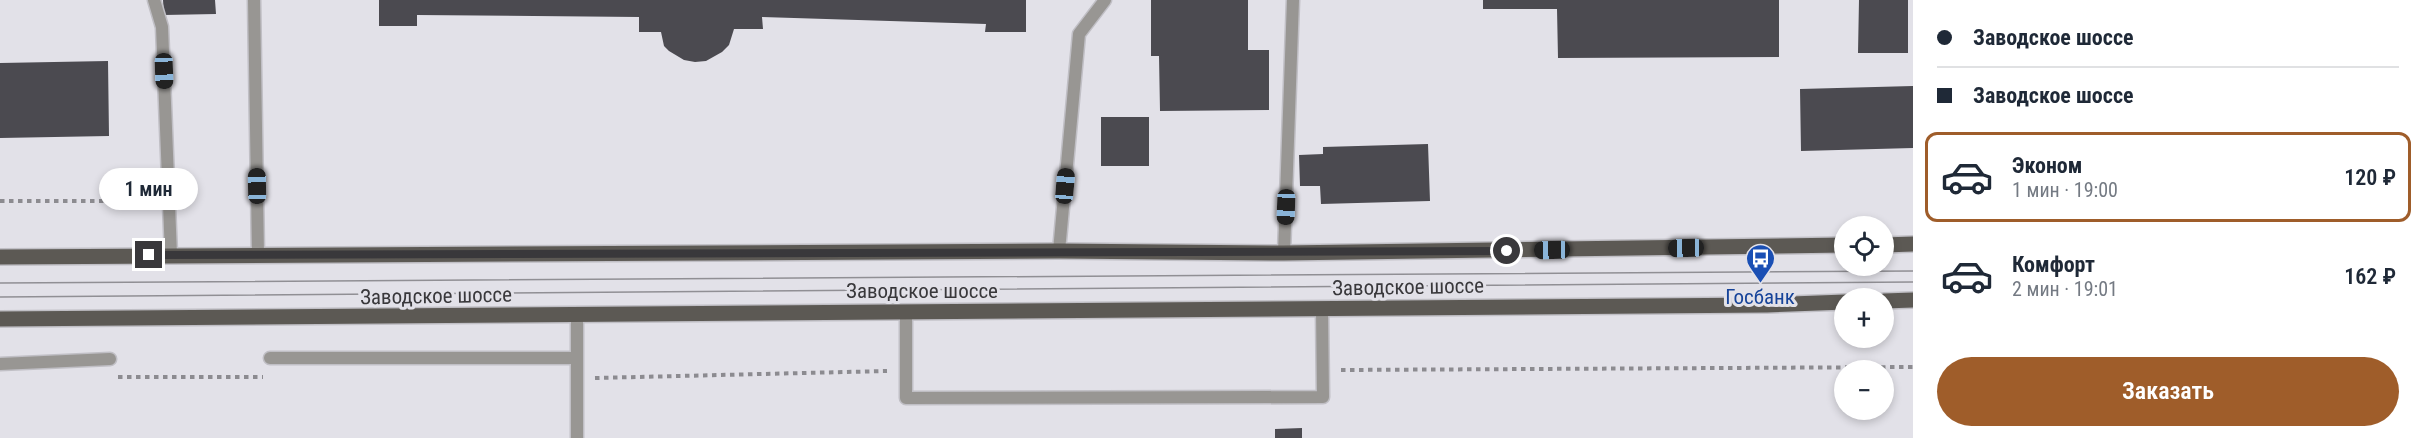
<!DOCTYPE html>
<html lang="ru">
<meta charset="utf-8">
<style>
:root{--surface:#fff;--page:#f6f6f7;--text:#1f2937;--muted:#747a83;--line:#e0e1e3;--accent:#9f5d2a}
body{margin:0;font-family:"Roboto Condensed",sans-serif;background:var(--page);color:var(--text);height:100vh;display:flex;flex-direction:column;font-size:22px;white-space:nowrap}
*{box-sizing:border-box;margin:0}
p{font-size:20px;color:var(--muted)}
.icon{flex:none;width:33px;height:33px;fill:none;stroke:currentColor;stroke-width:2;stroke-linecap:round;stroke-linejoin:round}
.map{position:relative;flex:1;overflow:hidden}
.panel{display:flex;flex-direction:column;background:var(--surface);width:510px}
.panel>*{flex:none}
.banner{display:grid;align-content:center;height:132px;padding:0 24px;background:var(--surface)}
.controls{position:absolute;left:1834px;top:216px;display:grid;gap:12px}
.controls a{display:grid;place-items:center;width:60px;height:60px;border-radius:50%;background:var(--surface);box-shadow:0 3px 9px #0003;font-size:30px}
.end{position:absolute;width:27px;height:27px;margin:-14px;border:8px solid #39383b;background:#fff;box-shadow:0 0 0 3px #fff}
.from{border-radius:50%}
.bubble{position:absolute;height:42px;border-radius:21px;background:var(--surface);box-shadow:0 3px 9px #0003;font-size:20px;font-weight:600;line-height:42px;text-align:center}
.car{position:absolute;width:18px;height:36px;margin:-18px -9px;border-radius:8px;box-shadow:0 0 4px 2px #0007;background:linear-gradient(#222 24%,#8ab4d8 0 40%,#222 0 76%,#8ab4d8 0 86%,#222 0)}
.banner b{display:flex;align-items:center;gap:21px;height:57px;font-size:22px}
.banner b+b{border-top:2px solid var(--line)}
.banner i{width:15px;height:15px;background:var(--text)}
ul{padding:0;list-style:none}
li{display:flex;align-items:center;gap:18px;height:90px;margin:0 12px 9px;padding:0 12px;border:3px solid transparent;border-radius:12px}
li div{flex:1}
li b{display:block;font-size:22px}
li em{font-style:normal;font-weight:600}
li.current{border-color:var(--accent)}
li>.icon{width:54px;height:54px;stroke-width:1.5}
.primary-button{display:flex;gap:12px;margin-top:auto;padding:12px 24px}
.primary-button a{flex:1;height:69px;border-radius:36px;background:var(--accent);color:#fff;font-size:24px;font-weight:600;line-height:69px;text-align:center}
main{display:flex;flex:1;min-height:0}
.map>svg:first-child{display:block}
</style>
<main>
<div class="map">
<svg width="1913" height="438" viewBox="0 0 1913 438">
<rect width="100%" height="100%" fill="#e2e1e8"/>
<path fill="#4b4a50" d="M163,0H215L216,14L164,15Z
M379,0H1026V32H985L986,24L762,17L763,29H734L729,45L722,52L706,61L695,62L684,60L669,51L664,46L661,32H639V17L417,15V26H379Z
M1151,0H1248V50H1269V110L1160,111L1159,56H1151Z
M1483,0H1779V57L1558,58L1557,9H1483Z
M1859,0H1908V53H1858Z
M108,61L109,136L0,138V63Z
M1913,86V148L1801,151L1800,89Z
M1101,117H1149V166H1101Z
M1428,144L1430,201L1321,204L1320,186H1300L1299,155L1323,154V147Z
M1302,428V438H1275V429Z"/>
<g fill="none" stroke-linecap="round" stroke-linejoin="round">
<defs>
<path id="lane" d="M154,0L162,27L171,255
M254,0L258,255
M1059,251L1079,34L1105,0
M1284,253L1293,0
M906,312V398L1323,397L1322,309
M270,358H575
M0,364L110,359
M577,438V315"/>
<path id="primary" d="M1884,245L1913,244
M0,257L1059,251L1284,253L1845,245
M1884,301L1913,300
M0,319L1767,305L1845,302"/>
</defs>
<use href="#lane" stroke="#c0bfc5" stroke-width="15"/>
<use href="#primary" stroke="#c0bfc5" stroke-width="18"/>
<path stroke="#8c8b90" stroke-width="4" stroke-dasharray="4.5 4.5" stroke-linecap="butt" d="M0,201H150
M1341,370L1913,367
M118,377H263
M595,378L887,371"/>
<use href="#lane" stroke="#989693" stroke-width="12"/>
<use href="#primary" stroke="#5c5954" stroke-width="15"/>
<path stroke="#908f94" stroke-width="1.5" d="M0,283L1913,271
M0,297L1913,282"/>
</g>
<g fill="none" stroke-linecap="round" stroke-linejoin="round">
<path stroke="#39383b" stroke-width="8" d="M149,255L1507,251"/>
</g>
<defs>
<symbol id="bus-pin" viewBox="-11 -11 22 30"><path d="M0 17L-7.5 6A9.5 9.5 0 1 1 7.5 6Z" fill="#1a4fb4" stroke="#e2e1e8"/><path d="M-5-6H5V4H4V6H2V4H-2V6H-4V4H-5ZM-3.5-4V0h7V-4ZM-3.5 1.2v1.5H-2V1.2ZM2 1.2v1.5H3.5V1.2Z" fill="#fff"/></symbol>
</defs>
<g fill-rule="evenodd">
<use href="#bus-pin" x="1744" y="242" width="33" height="45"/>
</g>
<g text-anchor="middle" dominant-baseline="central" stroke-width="6" stroke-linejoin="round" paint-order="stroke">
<g font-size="21" fill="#39383b" stroke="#e2e1e8">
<text transform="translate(1408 287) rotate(-1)">Заводское шоссе</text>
<text x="922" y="291">Заводское шоссе</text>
<text transform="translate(436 296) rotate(-1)">Заводское шоссе</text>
</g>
<g font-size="21" fill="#164399" stroke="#e2e1e8">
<text x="1760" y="297">Госбанк</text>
</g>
</g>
</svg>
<div class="controls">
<a><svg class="icon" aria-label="locate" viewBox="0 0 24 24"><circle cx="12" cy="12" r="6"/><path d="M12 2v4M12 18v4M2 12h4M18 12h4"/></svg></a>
<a>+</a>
<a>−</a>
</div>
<i class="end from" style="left:1507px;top:251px"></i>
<i class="end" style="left:149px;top:255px"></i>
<div class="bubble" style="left:99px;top:168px;width:99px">1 мин</div>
<i class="car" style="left:164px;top:71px;rotate:178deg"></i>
<i class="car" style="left:257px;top:186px;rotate:359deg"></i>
<i class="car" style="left:1065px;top:186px;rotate:5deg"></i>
<i class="car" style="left:1286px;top:207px;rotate:182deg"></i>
<i class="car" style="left:1686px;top:248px;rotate:269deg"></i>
<i class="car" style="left:1552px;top:250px;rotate:269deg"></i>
</div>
<section class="panel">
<div class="banner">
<b><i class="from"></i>Заводское шоссе</b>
<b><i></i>Заводское шоссе</b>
</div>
<ul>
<li class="current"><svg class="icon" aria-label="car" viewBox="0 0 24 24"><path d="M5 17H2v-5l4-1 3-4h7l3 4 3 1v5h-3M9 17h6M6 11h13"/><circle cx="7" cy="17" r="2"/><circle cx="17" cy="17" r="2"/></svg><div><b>Эконом</b><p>1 мин · 19:00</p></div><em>120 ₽</em></li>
<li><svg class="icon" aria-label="car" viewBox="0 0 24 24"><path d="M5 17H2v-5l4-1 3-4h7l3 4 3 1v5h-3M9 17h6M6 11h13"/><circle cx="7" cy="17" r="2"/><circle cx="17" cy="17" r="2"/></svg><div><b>Комфорт</b><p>2 мин · 19:01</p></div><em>162 ₽</em></li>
</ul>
<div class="primary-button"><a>Заказать</a></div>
</section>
</main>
